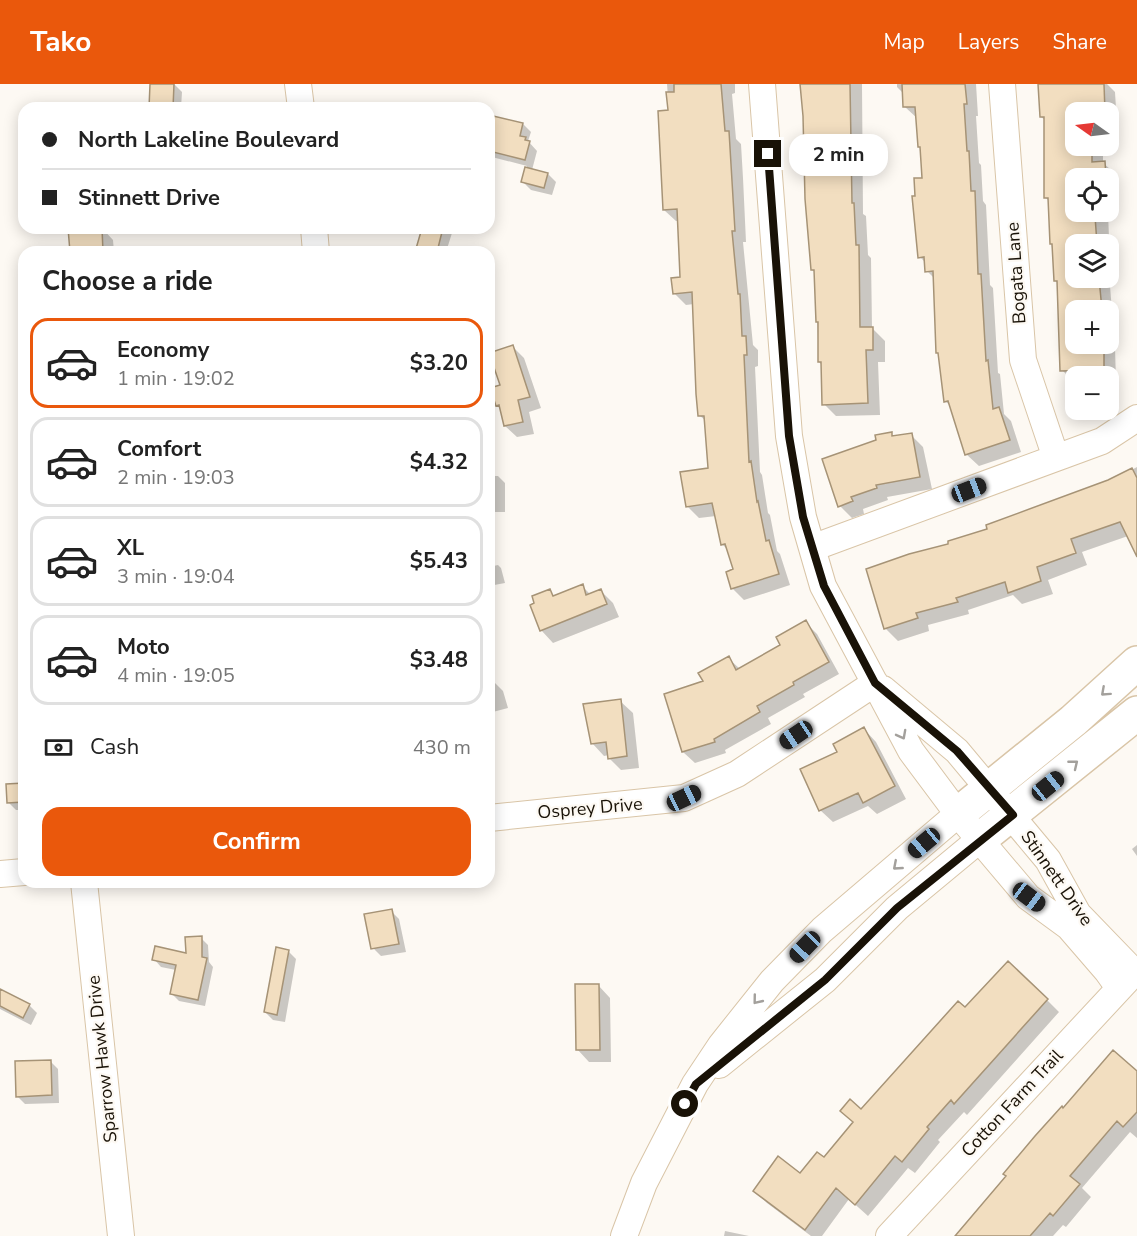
<!DOCTYPE html>
<meta charset="utf-8">
<style>
:root{--surface:#fff;--page:#f6f6f6;--text:#222;--muted:#767676;--line:#e0e0e0;--accent:#ea580c}
body{margin:0;font-family:"Nunito Sans",sans-serif;background:var(--page);color:var(--text);height:100vh;display:flex;flex-direction:column;font-size:22px;white-space:nowrap}
*{box-sizing:border-box;margin:0}
p{font-size:20px;color:var(--muted)}
.icon{flex:none;width:33px;height:33px;fill:none;stroke:currentColor;stroke-width:2;stroke-linecap:round;stroke-linejoin:round}
.map{position:relative;flex:1;overflow:hidden}
.sheet{position:absolute;left:18px;top:162px;width:477px;height:642px;display:flex;flex-direction:column;background:var(--surface);border-radius:18px;box-shadow:0 3px 15px #0003}
.sheet>*{flex:none}
.hud{position:absolute;left:18px;top:18px;width:477px;height:132px;border-radius:18px;box-shadow:0 3px 15px #0003;display:grid;align-content:center;height:132px;padding:0 24px;background:var(--surface)}
.needle{width:39px;rotate:284deg}
.buttons{position:absolute;left:1065px;top:18px;display:grid;gap:12px}
.buttons a{display:grid;place-items:center;width:54px;height:54px;border-radius:12px;background:var(--surface);box-shadow:0 3px 15px #0003;font-size:30px}
.end{position:absolute;width:27px;height:27px;margin:-14px;border:8px solid #191207;background:#fff;box-shadow:0 0 0 3px #fff}
.from{border-radius:50%}
.bubble{position:absolute;height:42px;border-radius:18px;background:var(--surface);box-shadow:0 3px 15px #0003;font-size:20px;font-weight:700;line-height:42px;text-align:center}
.car{position:absolute;width:18px;height:36px;margin:-18px -9px;border-radius:8px;box-shadow:0 0 4px 2px #0007;background:linear-gradient(#222 24%,#8ab4d8 0 40%,#222 0 76%,#8ab4d8 0 86%,#222 0)}
.hud b{display:flex;align-items:center;gap:21px;height:57px;font-size:22px}
.hud b+b{border-top:2px solid var(--line)}
.hud i{width:15px;height:15px;background:var(--text)}
ul{padding:0;list-style:none}
li{display:flex;align-items:center;gap:18px;height:90px;margin:0 12px 9px;padding:0 12px;border:3px solid var(--line);border-radius:18px}
li div{flex:1}
li b{display:block;font-size:22px}
li em{font-style:normal;font-weight:700}
li.selected{border-color:var(--accent)}
li>.icon{width:54px;height:54px;stroke-width:1.5}
h2{padding:0 24px;font-size:27px;line-height:72px}
.pay{display:flex;align-items:center;gap:15px;height:66px;padding:0 24px;font-size:22px}
.pay p{margin-inline-start:auto}
.cta{display:flex;gap:12px;margin-top:auto;padding:12px 24px}
.cta a{flex:1;height:69px;border-radius:18px;background:var(--accent);color:#fff;font-size:24px;font-weight:700;line-height:69px;text-align:center}
header{display:flex;align-items:center;gap:36px;box-sizing:border-box;height:84px;padding:0 30px;background:var(--accent);color:#fff}
header strong{font-size:28px}
nav{display:flex;gap:33px;margin-inline-start:auto;font-size:21px}
.map>svg:first-child{display:block}
</style>
<header>
<strong>Tako</strong>
<nav><a>Map</a><a>Layers</a><a>Share</a></nav>
</header>
<div class="map">
<svg width="1137" height="1152" viewBox="0 0 1137 1152">
<rect width="100%" height="100%" fill="#fdf9f3"/>
<path fill="#0003" fill-rule="evenodd" d="M151,0H174L182,8L181,24H189H150Z
M667,0H735V9L732,10L736,55L741,60L743,94L746,158H743L753,261L758,266V282L755,283L760,388L762,391L768,429L770,431L777,467L780,470L790,501L744,516L732,504L735,486L729,467L722,460L716,432L699,434L687,422L709,385L706,337L699,331L694,220L686,221L674,209L682,194L679,137H676L664,126L669,27Z
M802,0H862L863,130L866,132L868,171L871,174L872,244L885,257V278H878L880,331L836,332L824,320L822,281L819,278L815,188L812,186Z
M897,0H976L978,32H976L979,79L981,81L983,117L986,121L990,201L993,204L998,289L1000,290L1004,330L1011,337L1021,368L979,382L966,370L952,323L945,317L935,195L927,187L926,179L920,173L917,113L924,95L918,35L905,23L904,10L897,3Z
M1040,0H1107L1115,8L1117,41H1110V58H1108V28H1076V62H1103V79L1117,91L1118,123L1108,124V94H1076V128H1108L1109,154H1107V160H1076V194H1108V175L1112,228L1114,230L1116,297H1108V292H1076L1074,298L1062,286L1058,199L1056,197L1051,156L1050,118L1045,113V36L1041,33ZM1076,226H1108V260H1076Z
M433,19L438,24H412L411,20Z
M523,40L531,48L528,57L537,67L532,86L548,90L556,98L552,111L531,106L523,98L527,82L492,73L489,70V42Z
M70,144H102L113,156L114,168H71Z
M424,144H447L452,149L446,168H417Z
M513,263L524,274L541,324L529,328L534,350L517,353L505,342L502,326L497,321Z
M891,350L895,354L911,351L923,363L932,405L887,413L888,416L863,425L864,430L852,434L840,422L878,357Z
M1137,383V466L1128,452L1082,468L1087,481L1048,496L1053,510L1022,520L1013,511L968,526L969,530L928,541L929,547L898,557L886,545L867,486L950,461L1109,398Z
M489,392H498L505,399V428H490L494,432L492,446L489,445Z
M498,481L501,484L505,499L489,502V483Z
M582,502L591,511L601,507L613,519L619,533L553,559L541,546L549,507L555,513Z
M805,538L817,550L839,590L803,610L805,613L768,634L771,640L725,666L726,669L695,679L683,668L705,598L728,574L740,585L782,561Z
M495,599L503,607L508,624L489,629V600Z
M620,617L633,629L639,684L621,686L609,674V671L604,672L592,659Z
M864,645L876,658L906,715L877,730L868,722L833,738L820,726L839,668Z
M24,700V726H16L8,718Z
M1137,761V772L1132,765Z
M391,827L399,835L406,868L381,872L373,864Z
M201,854L208,861L209,878L213,883L205,922L179,917L171,909L176,886L161,883L154,875L187,871Z
M288,867L296,875L285,938L273,936L265,928Z
M598,901L610,914L611,978H589L577,965Z
M0,907L29,921L37,929L31,941L0,925Z
M1047,916L1059,928L967,1031L964,1028L938,1056L940,1058L915,1089L908,1084L868,1132L849,1115L822,1152H811L767,1119L755,1107L800,1091L824,1075L862,1027L965,925Z
M50,977L58,985L59,1019L25,1020L17,1012Z
M1137,989V1054L1130,1048L1082,1104L1091,1113L1066,1143L1063,1141L1053,1152H957L1063,1026Z
M725,1147L749,1152H724Z"/>
<path fill="#f2dec0" stroke="#a69376" stroke-width="1.5" d="M150,0H174L173,24H149Z
M674,0H721L725,47H729L735,147H732L738,210H740L742,252H746L747,271H744L749,378L751,377L757,418L758,417L766,457L769,456L779,490L731,505L726,488L733,485L725,460L721,461L712,419L686,423L680,388L708,384L704,332H698L696,310L692,208L673,210L671,194L680,193L677,125L663,126L658,27L668,26L666,8H674Z
M800,0H850L852,119H854L856,161H859L860,243H873V266H866L868,319L822,321L821,278H818V238H816L814,186H811L805,115L803,32Z
M902,0H965L967,20H964L967,67H969L971,107H975L978,190H981L986,277L988,276L993,325L999,323L1010,356L965,371L948,317L944,318L938,269H936L933,187L925,188L924,173L918,174L912,112H915L914,94H922L920,63H918L915,23H903Z
M1038,0H1104L1105,28H1076V62H1092V78L1105,77L1106,94H1076V128H1086L1087,132H1095L1097,160H1076V194H1099L1102,226H1076V260H1104V286L1060,287L1057,197H1054L1052,160H1050L1048,114H1044V33H1040Z
M489,31L523,39L520,52L526,53L525,56L530,57L525,76L489,67Z
M525,83L548,89L544,104L521,98Z
M68,144H102L103,168H70Z
M422,144H443L437,168H415Z
M513,261L530,313L518,316L523,338L504,342L499,321L496,322L490,304L500,301L489,269Z
M892,348V352L912,349L920,393L876,401L877,404L851,413L853,417L838,423L822,375L876,356L875,351Z
M1132,384L1137,394V473L1120,438L1071,455L1076,469L1037,483L1041,497L1008,509L1005,498L956,514L958,518L916,529L918,534L884,545L866,485L909,470L948,460V457L987,445L986,441L1108,396Z
M583,500L586,511L601,505L607,520L540,547L530,521L534,519L532,512L550,505L553,512Z
M806,536L829,578L793,598L794,601L757,622L760,628L714,655L715,658L682,668L664,610L703,597L698,589L729,572L736,586L780,561L776,553Z
M621,615L627,672L608,675L606,658L591,660L583,620Z
M864,643L895,702L863,719L858,709L819,727L800,685L837,668L833,660Z
M24,699V718L7,719L6,700Z
M392,825L399,860L371,865L364,830Z
M202,852V873L207,874L198,916L170,910L176,881L152,876L155,862L186,869L185,853Z
M276,863L289,866L277,931L264,928Z
M1008,877L1048,915L954,1020L951,1016L927,1043L929,1045L902,1078L895,1072L855,1121L836,1104L805,1146L753,1107L778,1072L800,1089L817,1068L824,1073L853,1038L840,1027L850,1015L861,1025L958,917L965,923Z
M575,900H599L600,966H576Z
M0,905L30,920L23,934L0,922Z
M1113,966L1137,987V1028L1123,1043L1117,1037L1070,1092L1080,1100L1053,1132L1050,1129L1030,1152H955L1006,1092L1003,1090L1035,1052L1062,1022L1063,1024Z
M51,976L52,1011L16,1013L15,977Z"/>
<g fill="none" stroke-linecap="round" stroke-linejoin="round">
<defs>
<path id="minor" d="M298,0L301,24
M762,0L789,352L803,433L823,502L911,667L958,730L1028,813L1069,843L1107,887L1119,904
M1002,0L1023,276L1056,374
M314,144L316,168
M812,464L1102,357L1137,334
M883,605L957,667L1048,776L1078,830L1135,889
M489,734L684,714L737,690L875,599
M0,790L24,788
M84,798L121,1152
M719,981L825,896L897,824L979,756
M624,1152L644,1099L695,1000L721,961L772,897L822,846L958,730
M889,1152L1130,893"/>
<path id="major" d="M958,730L1073,637L1137,579
M979,756L1137,629"/>
</defs>
<use href="#minor" stroke="#d9c5a7" stroke-width="28"/>
<use href="#major" stroke="#d9c5a7" stroke-width="36"/>
<use href="#minor" stroke="#fff" stroke-width="26"/>
<use href="#major" stroke="#fff" stroke-width="33"/>
</g>
<defs><path id="oneway-chevron" d="M-2-3.5L2.5 0L-2 3.5" fill="none" stroke-width="1.6" stroke-linecap="round" stroke-linejoin="round" transform="scale(1.5)"/></defs>
<g stroke="#a3a09c">
<use href="#oneway-chevron" transform="translate(1105 608) rotate(138)"/>
<use href="#oneway-chevron" transform="translate(902 651) rotate(62)"/>
<use href="#oneway-chevron" transform="translate(1074 680) rotate(-39)"/>
<use href="#oneway-chevron" transform="translate(897 782) rotate(139)"/>
<use href="#oneway-chevron" transform="translate(757 916) rotate(129)"/>
</g>
<g fill="none" stroke-linecap="round" stroke-linejoin="round">
<path stroke="#191207" stroke-width="8" d="M685,1020L696,1000L825,896L897,824L1013,731L957,667L875,599L824,502L803,433L789,352L768,70"/>
</g>
<g text-anchor="middle" dominant-baseline="central" stroke-width="4.5" stroke-linejoin="round" paint-order="stroke">
<g font-size="18" fill="#191207" stroke="#fdf9f3">
<text transform="translate(1016 189) rotate(-94)">Bogata Lane</text>
<text transform="translate(590 724) rotate(-5)">Osprey Drive</text>
<text transform="translate(1057 794) rotate(55)">Stinnett Drive</text>
<text transform="translate(102 975) rotate(-96)">Sparrow Hawk Drive</text>
<text transform="translate(1012 1019) rotate(-47)">Cotton Farm Trail</text>
</g>
</g>
</svg>
<div class="buttons">
<a><svg class="needle" viewBox="-14 -14 28 28"><path d="M0-13l5 13h-10z" fill="#e53935"/><path d="M0 13l5-13h-10z" fill="#767676"/></svg></a>
<a><svg class="icon" aria-label="locate" viewBox="0 0 24 24"><circle cx="12" cy="12" r="6"/><path d="M12 2v4M12 18v4M2 12h4M18 12h4"/></svg></a>
<a><svg class="icon" aria-label="layers" viewBox="0 0 24 24"><path d="M12 4l9 5-9 5-9-5zM3 14l9 5 9-5"/></svg></a>
<a>+</a>
<a>−</a>
</div>
<i class="end from" style="left:685px;top:1020px"></i>
<i class="end" style="left:768px;top:70px"></i>
<div class="bubble" style="left:789px;top:50px;width:99px">2 min</div>
<i class="car" style="left:969px;top:406px;rotate:69deg"></i>
<i class="car" style="left:796px;top:651px;rotate:236deg"></i>
<i class="car" style="left:1048px;top:702px;rotate:51deg"></i>
<i class="car" style="left:684px;top:714px;rotate:65deg"></i>
<i class="car" style="left:924px;top:759px;rotate:230deg"></i>
<i class="car" style="left:1029px;top:813px;rotate:127deg"></i>
<i class="car" style="left:805px;top:863px;rotate:224deg"></i>
<div class="hud">
<b><i class="from"></i>North Lakeline Boulevard</b>
<b><i></i>Stinnett Drive</b>
</div>
<section class="sheet">
<h2>Choose a ride</h2>
<ul>
<li class="selected"><svg class="icon" aria-label="car" viewBox="0 0 24 24"><path d="M5 17H2v-5l4-1 3-4h7l3 4 3 1v5h-3M9 17h6M6 11h13"/><circle cx="7" cy="17" r="2"/><circle cx="17" cy="17" r="2"/></svg><div><b>Economy</b><p>1 min · 19:02</p></div><em>$3.20</em></li>
<li><svg class="icon" aria-label="car" viewBox="0 0 24 24"><path d="M5 17H2v-5l4-1 3-4h7l3 4 3 1v5h-3M9 17h6M6 11h13"/><circle cx="7" cy="17" r="2"/><circle cx="17" cy="17" r="2"/></svg><div><b>Comfort</b><p>2 min · 19:03</p></div><em>$4.32</em></li>
<li><svg class="icon" aria-label="car" viewBox="0 0 24 24"><path d="M5 17H2v-5l4-1 3-4h7l3 4 3 1v5h-3M9 17h6M6 11h13"/><circle cx="7" cy="17" r="2"/><circle cx="17" cy="17" r="2"/></svg><div><b>XL</b><p>3 min · 19:04</p></div><em>$5.43</em></li>
<li><svg class="icon" aria-label="car" viewBox="0 0 24 24"><path d="M5 17H2v-5l4-1 3-4h7l3 4 3 1v5h-3M9 17h6M6 11h13"/><circle cx="7" cy="17" r="2"/><circle cx="17" cy="17" r="2"/></svg><div><b>Moto</b><p>4 min · 19:05</p></div><em>$3.48</em></li>
</ul>
<div class="pay"><svg class="icon" aria-label="cash" viewBox="0 0 24 24"><path d="M3 7h18v10H3z"/><circle cx="12" cy="12" r="2"/></svg>Cash<p>430 m</p></div>
<div class="cta"><a>Confirm</a></div>
</section>
</div>
